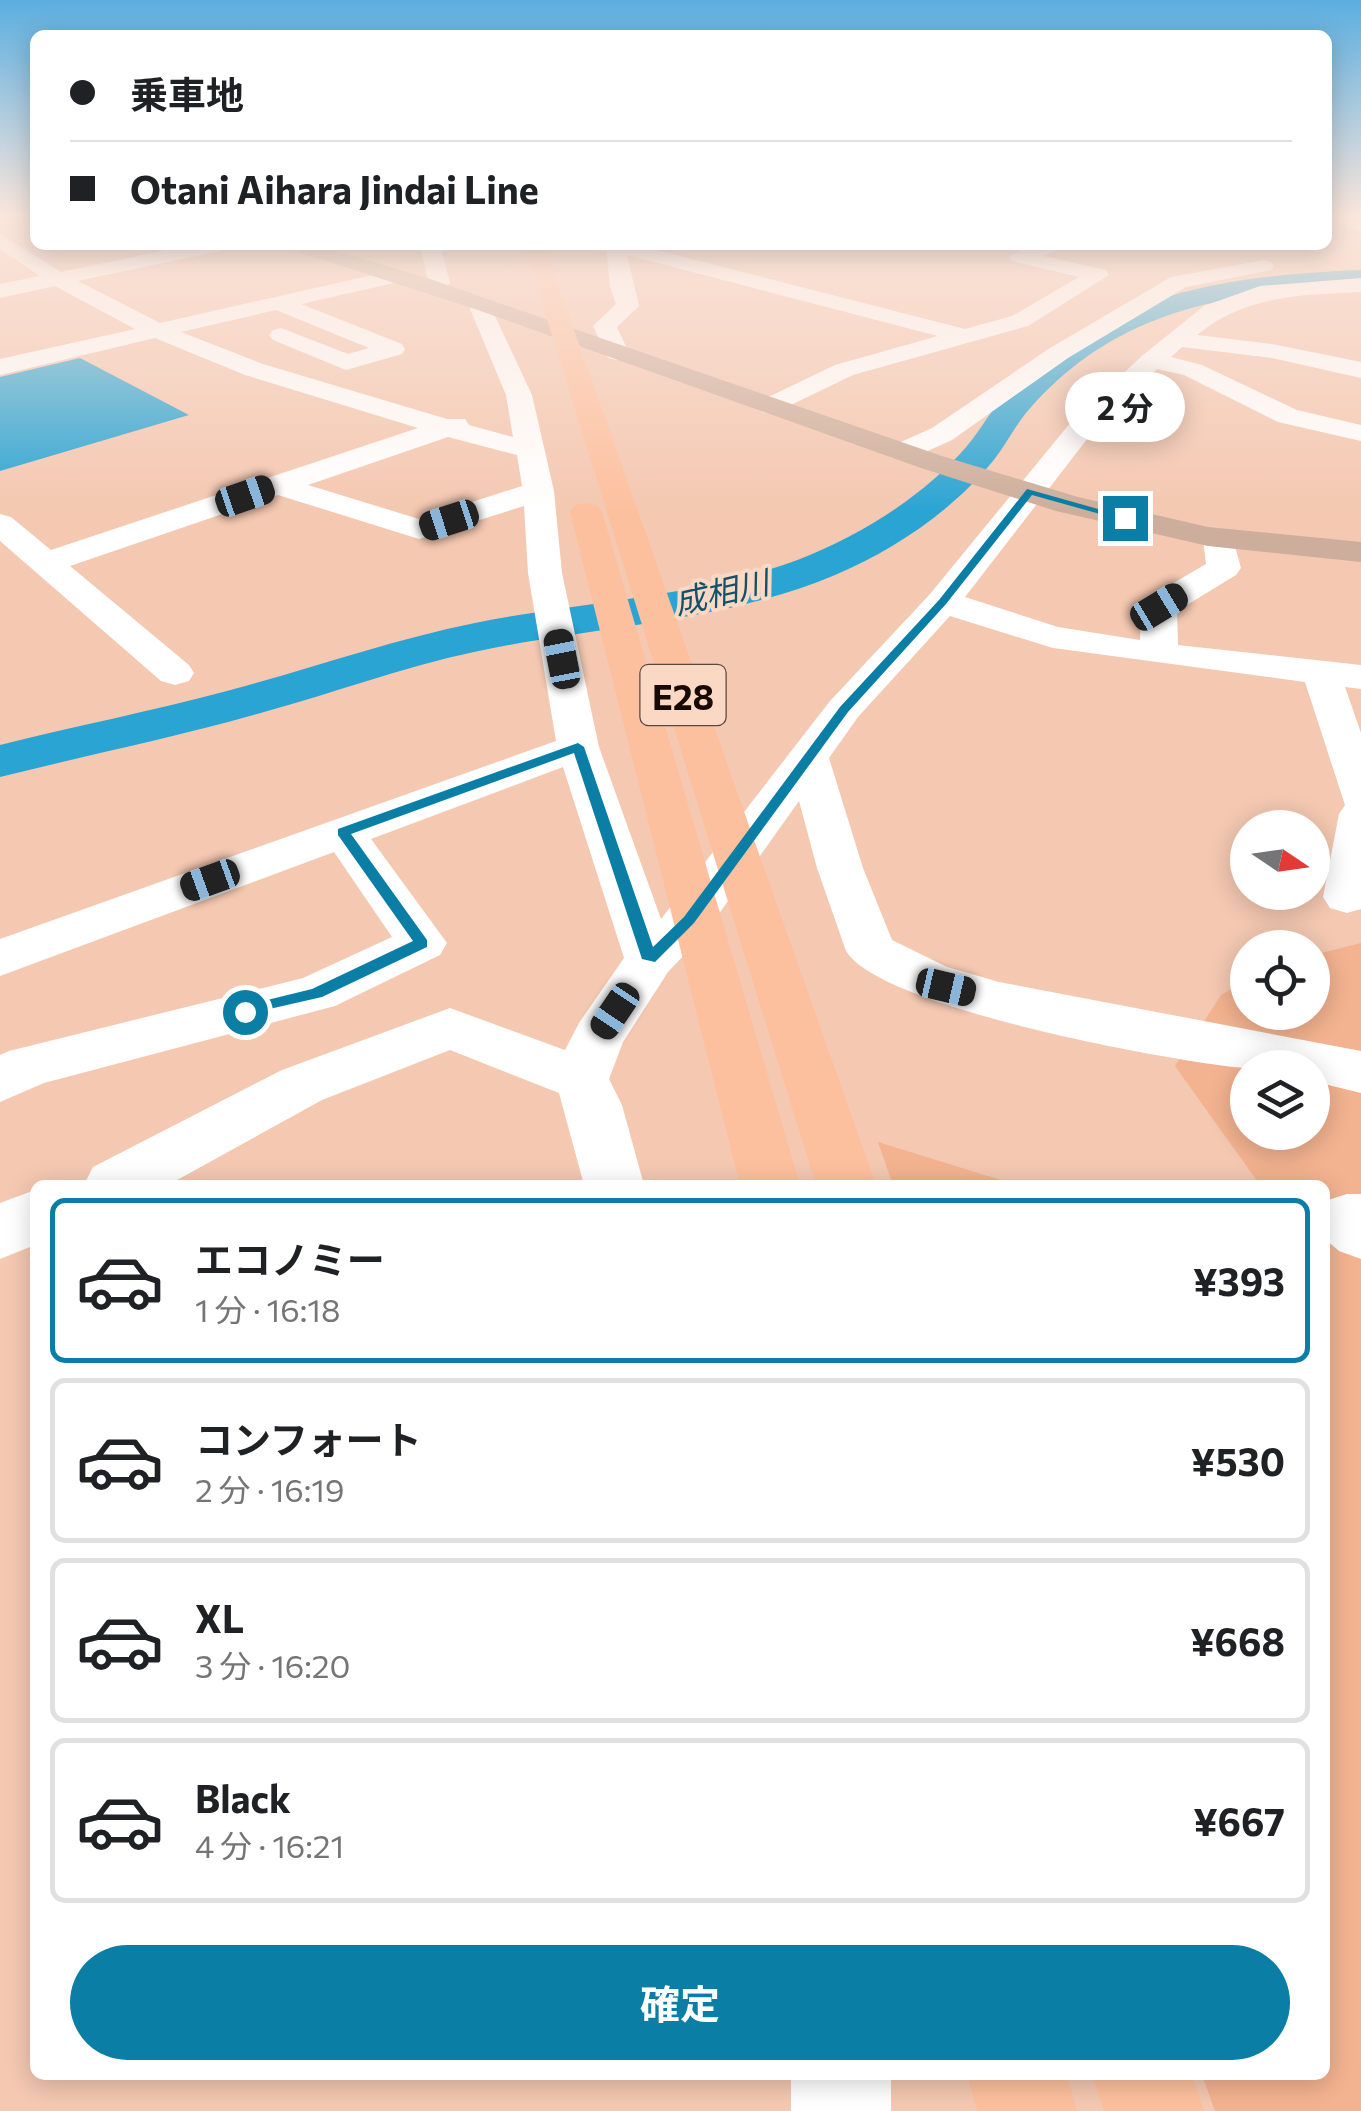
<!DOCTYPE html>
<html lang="ja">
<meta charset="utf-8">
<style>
:root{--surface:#fff;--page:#f6f6f6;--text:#202124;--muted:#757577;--line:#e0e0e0;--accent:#0b7ea6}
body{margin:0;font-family:Commissioner,"Noto Sans JP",sans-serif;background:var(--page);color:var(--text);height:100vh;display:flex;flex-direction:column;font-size:38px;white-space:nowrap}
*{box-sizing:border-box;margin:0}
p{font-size:32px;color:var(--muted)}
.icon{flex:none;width:55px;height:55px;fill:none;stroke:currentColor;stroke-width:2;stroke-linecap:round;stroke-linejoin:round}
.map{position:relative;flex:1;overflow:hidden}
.drawer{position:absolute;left:30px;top:1180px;width:1300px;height:900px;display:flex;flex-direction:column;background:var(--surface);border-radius:15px;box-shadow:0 5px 25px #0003}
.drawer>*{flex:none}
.guide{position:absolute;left:30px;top:30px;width:1302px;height:220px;border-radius:15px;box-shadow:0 5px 25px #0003;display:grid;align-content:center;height:220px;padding:0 40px;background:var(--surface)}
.needle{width:65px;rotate:103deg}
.tools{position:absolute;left:1230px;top:810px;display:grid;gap:20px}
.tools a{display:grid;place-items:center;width:100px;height:100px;border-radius:50%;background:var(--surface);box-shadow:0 5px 25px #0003;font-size:50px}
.end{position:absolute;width:45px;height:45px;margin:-22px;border:12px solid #0b7ea6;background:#fff;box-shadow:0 0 0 5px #fff}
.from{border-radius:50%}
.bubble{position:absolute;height:70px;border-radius:35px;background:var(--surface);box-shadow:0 5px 25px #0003;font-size:32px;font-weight:700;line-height:70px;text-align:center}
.car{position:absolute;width:30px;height:60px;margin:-30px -15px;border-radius:12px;box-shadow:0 0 8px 2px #0007;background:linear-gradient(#222 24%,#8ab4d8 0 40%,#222 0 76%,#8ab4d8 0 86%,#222 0)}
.guide b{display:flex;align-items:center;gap:35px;height:95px;font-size:38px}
.guide b+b{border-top:2px solid var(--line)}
.guide i{width:25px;height:25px;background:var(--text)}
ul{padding:18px 0 0;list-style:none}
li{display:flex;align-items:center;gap:30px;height:165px;margin:0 20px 15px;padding:0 20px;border:5px solid var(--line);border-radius:15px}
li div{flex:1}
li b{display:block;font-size:38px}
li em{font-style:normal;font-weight:700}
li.on{border-color:var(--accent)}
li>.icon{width:90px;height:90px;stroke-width:1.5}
.cta{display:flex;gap:20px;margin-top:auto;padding:20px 40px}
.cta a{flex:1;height:115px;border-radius:60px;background:var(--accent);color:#fff;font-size:40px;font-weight:700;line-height:115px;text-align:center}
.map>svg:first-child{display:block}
</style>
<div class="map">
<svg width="1361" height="2111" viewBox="0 0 1361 2111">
<rect width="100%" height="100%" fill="#f4c8b1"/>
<path fill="#f3b390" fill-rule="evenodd" d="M1361,943V2111H1215L1202,2075H1325V1185H1260L1175,1066L1221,995L1247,979L1248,1012H1312L1313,955ZM1248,1068H1312V1132H1248Z
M878,1142L1017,1185H893Z"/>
<path fill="#29a4d3" d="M80,358L189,415L0,471V377Z"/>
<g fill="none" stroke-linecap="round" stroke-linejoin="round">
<path fill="#29a4d3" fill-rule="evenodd" d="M1361,270V286C1233,292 1122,306 1032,406C1016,423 1007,444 993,461C952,511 894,550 835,575C721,623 594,626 474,652C403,667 334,693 264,712C177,737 88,755 0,777V745C76,726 152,711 227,691C310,669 391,640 475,623C583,601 695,598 800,559C861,535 924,496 967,446C982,428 992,408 1008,391C1103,293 1231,275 1361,270Z"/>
<path fill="#fff" fill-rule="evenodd" d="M1328,217L1361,218V230L1329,221Z
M0,234L61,272L191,245H230L220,251L78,281L160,323L395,270L403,271L406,276L403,281L301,304L402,344L405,349L402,354L346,370L273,340L269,335L273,330L281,328L348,354L369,348L276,310L181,332L263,364L447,419H465L469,425L513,437L506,395L468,304L479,297L487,299L532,395L554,491L562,573L599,747L661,919L830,701L930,594L1071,422L1143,355L1204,306L1260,286L1361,278V292C1301,295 1245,295 1197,335L1272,344L1361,362V378L1272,358L1182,347L1171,357L1202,365L1297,410L1361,425V441L1278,422L1184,375L1157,369L1091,434L965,597L1058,627L1140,640L1141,607L1146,599L1206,564L1203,539L1207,532H1231L1241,568L1236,575L1177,611L1178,645L1361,665V689L1345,687L1361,733V909L1347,913L1330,908L1323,897L1339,814L1345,805L1305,682L1053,648L950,616L858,717L829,758L863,868L892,940L947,967L999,982L1361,1051V1093L1312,1081V1068C1290,1068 1265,1069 1244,1068C1173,1062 880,1008 846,951L817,868L799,801L706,932L668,972L623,1042L609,1079L622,1105L644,1185H584L559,1093L450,1050L322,1100L168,1185H84L93,1167L282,1070L450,1008L565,1050L579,1023L624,958L563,767L371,839L447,943L440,955L335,1006L44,1083L0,1102V1055L9,1051L303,978L392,937L334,852L0,976V939L556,741L528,573L524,506L419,539L278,495L70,566L189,665L194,673L189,681L175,685L161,681L0,541V514L11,517L51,550L418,428L245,375L155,338L0,375V359L135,329L55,286L0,298V284L40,276L0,249ZM448,437L517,455L522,486L419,519L308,485Z
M420,245H440L450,283L442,294H426L423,289L428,282Z
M606,245H637L965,329L1012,316L1079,277L1012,261L1009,257C1026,244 1049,245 1070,245L1043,256L1106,270L1109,275L1028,326L853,375L772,414L762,412L759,406L762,400L835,365L938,336L627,255L639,306L617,327L629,353L617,360L608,358L593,326L616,304L610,287Z
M1264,260L1271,262L1274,266L1271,270L1186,287L1068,358L952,440L912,458H892L888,452L892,446L932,428L1050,348L1171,277Z
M35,1190V1245L0,1259V1203Z
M1347,1194H1361V1259L1339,1251L1325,1239V1201Z
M791,2075H891V2111H791Z"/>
<path fill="#cdae9c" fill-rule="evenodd" d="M286,245H317L430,279L942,456L1078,497L1208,527L1361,542V562L1208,546L1056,511L921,468L478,310L289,249Z"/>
<path fill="#fdc09e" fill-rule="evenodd" d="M524,245H544L876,1185H816Z
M586,503L597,505L602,512L800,1185H740L570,512L575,505Z
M967,2075H1067L1077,2111H977Z
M1092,2075H1192L1204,2111H1104Z"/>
</g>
<linearGradient id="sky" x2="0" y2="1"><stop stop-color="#5baee0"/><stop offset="0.42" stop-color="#fae6dc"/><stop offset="1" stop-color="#fae6dc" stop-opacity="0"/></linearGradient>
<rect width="1361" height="513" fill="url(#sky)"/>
<path fill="#0b7ea6" d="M1027,489L1130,518L1125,521L1032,495L946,604L848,712L694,923L655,962L642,959L574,753L351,834L427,940V947L322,997L239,1016V1007L312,989L413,941L338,835V829L578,743L584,747L653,947L684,917L840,707L939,600Z"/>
<g text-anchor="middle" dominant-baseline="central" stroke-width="8" stroke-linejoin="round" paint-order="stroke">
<g font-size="32" font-style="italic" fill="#12516a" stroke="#fbd8c4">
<text transform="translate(721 591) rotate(-13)">成相川</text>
</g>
<rect fill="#fbd8c4" stroke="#5c473d" stroke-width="2.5" x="640.5" y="665" width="85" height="60" rx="8"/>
<g font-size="35" font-weight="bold" fill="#180903">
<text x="683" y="695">E28</text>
</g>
</g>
</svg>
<div class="tools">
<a><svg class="needle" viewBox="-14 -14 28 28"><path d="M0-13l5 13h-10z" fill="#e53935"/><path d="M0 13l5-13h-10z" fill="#757577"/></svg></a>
<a><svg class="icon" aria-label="locate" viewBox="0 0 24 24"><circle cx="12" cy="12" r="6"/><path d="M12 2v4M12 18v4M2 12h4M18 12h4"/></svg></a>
<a><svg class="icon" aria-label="layers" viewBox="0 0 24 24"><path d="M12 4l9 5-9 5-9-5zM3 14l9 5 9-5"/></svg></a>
</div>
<i class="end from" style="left:245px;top:1012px"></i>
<i class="end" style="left:1125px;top:518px"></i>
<div class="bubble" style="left:1065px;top:372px;width:120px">2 分</div>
<i class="car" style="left:245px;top:496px;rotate:71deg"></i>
<i class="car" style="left:449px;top:520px;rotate:252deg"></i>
<i class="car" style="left:1159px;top:607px;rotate:59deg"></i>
<i class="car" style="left:562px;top:659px;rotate:349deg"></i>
<i class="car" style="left:210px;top:880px;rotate:250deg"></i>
<i class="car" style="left:946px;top:987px;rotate:103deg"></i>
<i class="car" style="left:615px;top:1011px;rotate:214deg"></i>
<div class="guide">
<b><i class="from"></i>乗車地</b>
<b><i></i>Otani Aihara Jindai Line</b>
</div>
<section class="drawer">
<ul>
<li class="on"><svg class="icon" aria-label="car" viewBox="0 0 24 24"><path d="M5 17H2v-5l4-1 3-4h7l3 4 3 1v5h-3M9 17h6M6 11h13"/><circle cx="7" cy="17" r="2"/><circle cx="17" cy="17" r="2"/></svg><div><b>エコノミー</b><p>1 分 · 16:18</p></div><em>¥393</em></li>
<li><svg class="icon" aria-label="car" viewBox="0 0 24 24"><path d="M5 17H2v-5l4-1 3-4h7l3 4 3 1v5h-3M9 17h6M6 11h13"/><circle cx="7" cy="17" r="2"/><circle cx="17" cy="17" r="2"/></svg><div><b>コンフォート</b><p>2 分 · 16:19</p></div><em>¥530</em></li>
<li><svg class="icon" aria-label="car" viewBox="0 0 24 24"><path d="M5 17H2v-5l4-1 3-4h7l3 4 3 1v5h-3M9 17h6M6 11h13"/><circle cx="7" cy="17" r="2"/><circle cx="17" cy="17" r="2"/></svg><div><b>XL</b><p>3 分 · 16:20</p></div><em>¥668</em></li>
<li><svg class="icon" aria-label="car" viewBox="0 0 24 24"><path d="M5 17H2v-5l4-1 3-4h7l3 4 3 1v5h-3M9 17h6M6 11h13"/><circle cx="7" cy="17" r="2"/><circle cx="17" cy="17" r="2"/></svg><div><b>Black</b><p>4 分 · 16:21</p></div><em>¥667</em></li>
</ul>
<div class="cta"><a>確定</a></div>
</section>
</div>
